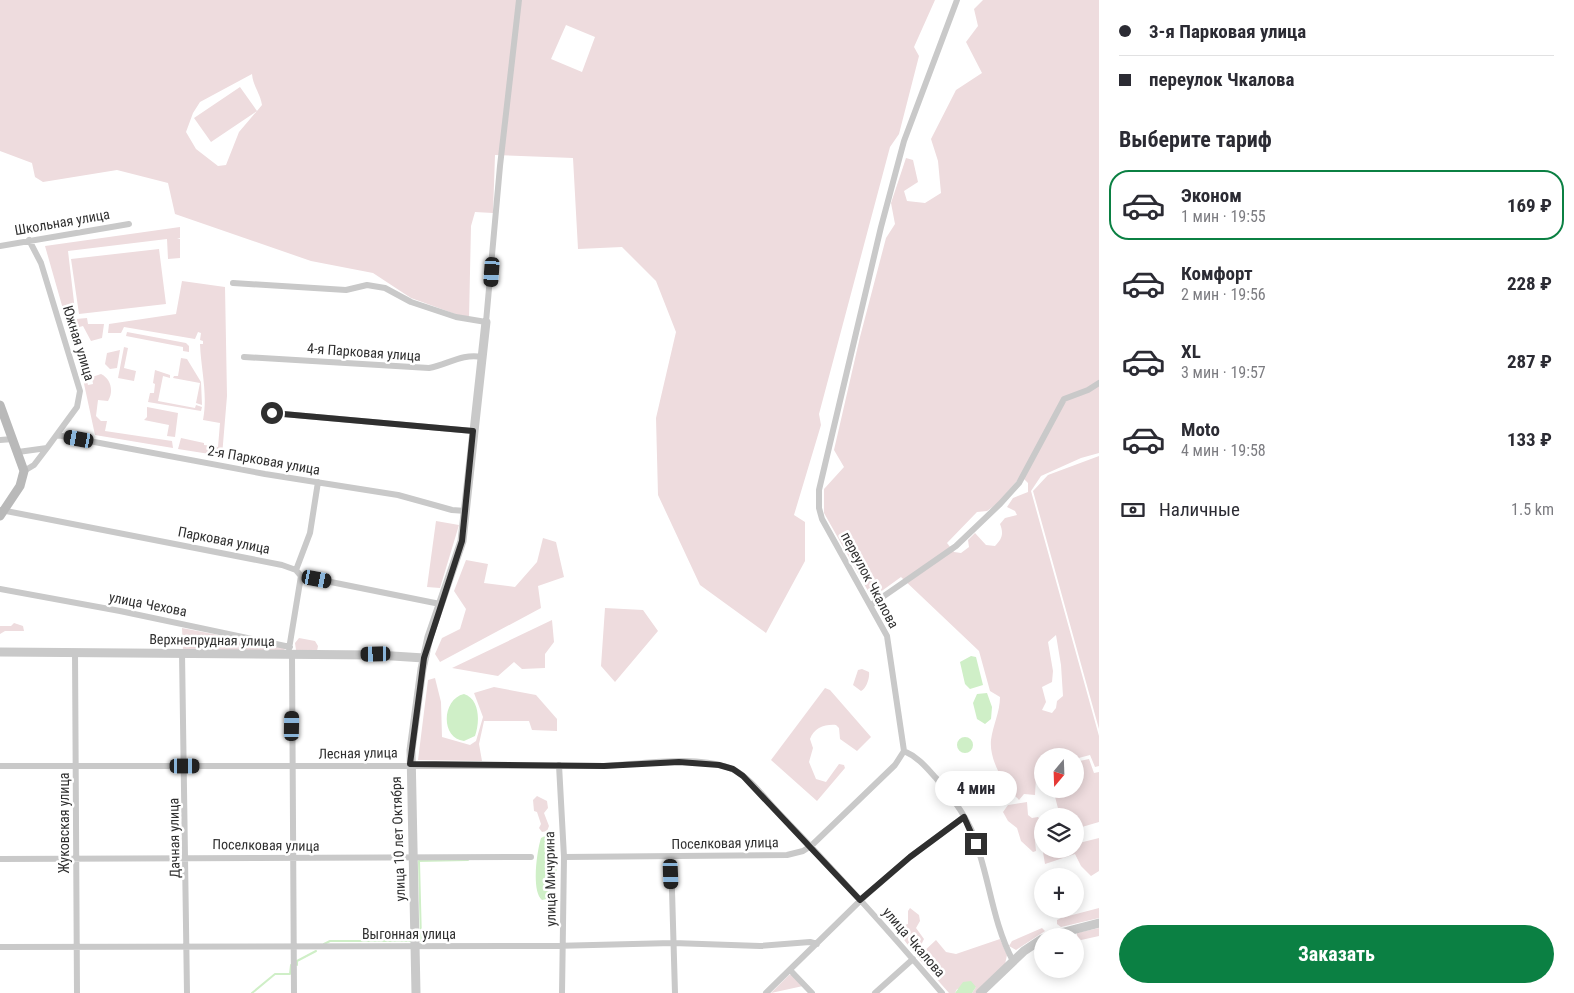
<!DOCTYPE html>
<html lang="ru">
<meta charset="utf-8">
<style>
:root{--surface:#fff;--page:#f7f7f7;--text:#2b2b33;--muted:#7c7c81;--line:#e1e1e2;--accent:#0b8043}
body{margin:0;font-family:"Roboto Condensed",sans-serif;background:var(--page);color:var(--text);height:100vh;display:flex;flex-direction:column;font-size:19px;white-space:nowrap}
*{box-sizing:border-box;margin:0}
p{font-size:16px;color:var(--muted)}
.icon{flex:none;width:28px;height:28px;fill:none;stroke:currentColor;stroke-width:2;stroke-linecap:round;stroke-linejoin:round}
.map{position:relative;flex:1;overflow:hidden}
.panel{display:flex;flex-direction:column;background:var(--surface);width:475px}
.panel>*{flex:none}
.top-card{display:grid;align-content:center;height:110px;padding:0 20px;background:var(--surface)}
.needle{width:32px;rotate:199deg}
.buttons{position:absolute;left:1034px;top:748px;display:grid;gap:10px}
.buttons a{display:grid;place-items:center;width:50px;height:50px;border-radius:50%;background:var(--surface);box-shadow:0 2px 12px #0003;font-size:25px}
.end{position:absolute;width:22px;height:22px;margin:-11px;border:6px solid #2f2f2f;background:#fff;box-shadow:0 0 0 2px #fff}
.from{border-radius:50%}
.bubble{position:absolute;height:35px;border-radius:18px;background:var(--surface);box-shadow:0 2px 12px #0003;font-size:16px;font-weight:700;line-height:35px;text-align:center}
.car{position:absolute;width:15px;height:30px;margin:-15px -8px;border-radius:6px;box-shadow:0 0 4px 1px #0007;background:linear-gradient(#222 24%,#8ab4d8 0 40%,#222 0 76%,#8ab4d8 0 86%,#222 0)}
.top-card b{display:flex;align-items:center;gap:18px;height:48px;font-size:19px}
.top-card b+b{border-top:1px solid var(--line)}
.top-card i{width:12px;height:12px;background:var(--text)}
ul{padding:0;list-style:none}
li{display:flex;align-items:center;gap:15px;height:70px;margin:0 10px 8px;padding:0 10px;border:2px solid transparent;border-radius:20px}
li div{flex:1}
li b{display:block;font-size:19px}
li em{font-style:normal;font-weight:700}
li.current{border-color:var(--accent)}
li>.icon{width:45px;height:45px;stroke-width:1.5}
h2{padding:0 20px;font-size:22px;line-height:60px}
.pay{display:flex;align-items:center;gap:12px;height:55px;padding:0 20px;font-size:19px}
.pay p{margin-inline-start:auto}
.primary-button{display:flex;gap:10px;margin-top:auto;padding:10px 20px}
.primary-button a{flex:1;height:58px;border-radius:30px;background:var(--accent);color:#fff;font-size:20px;font-weight:700;line-height:58px;text-align:center}
main{display:flex;flex:1;min-height:0}
.map>svg:first-child{display:block}
</style>
<main>
<div class="map">
<svg width="1099" height="993" viewBox="0 0 1099 993">
<rect width="100%" height="100%" fill="#fff"/>
<path fill="#eedcde" fill-rule="evenodd" d="M0,0H935L914,47L919,56L899,134L890,147L819,414L821,425L794,515L805,522V561L766,633L700,585L658,495L656,418L676,332L656,281L622,247L578,249L573,158L495,155L493,213L475,212L471,226L469,319L411,298L373,273L311,261L175,214L168,183L117,170L43,182L35,177L32,163L0,151ZM566,25L595,37L582,72L551,59ZM252,74C253,86 260,93 262,105L239,132L226,165L218,166L196,149L186,132L193,113L200,102Z
M983,0H1099V453L1081,458L1041,476L1031,491L1099,736V766L1095,767L1090,755L1075,759V756H1042V768L1036,777L1035,795L1024,794L1019,800C1005,786 989,761 991,740C993,725 1000,712 1000,697L990,691L979,651L901,577L872,598L824,513V489L844,467L834,450L860,337L886,238L895,224L891,203L906,158L913,160L918,182L904,191L907,201L925,203L941,193L938,161L931,139L956,90L982,73L966,42L978,26L974,9ZM1021,476L1028,483V492L1013,498L1007,507L1015,511L1017,515L1005,518L1000,524C1004,534 1002,539 995,546L986,545L975,533L968,540L969,547L961,553L954,552L947,543L977,512L987,511L998,503ZM1056,635L1061,665L1063,696L1057,701L1056,708L1052,713L1042,710L1046,702L1042,687L1052,682L1053,671L1048,642Z
M240,87L257,111L211,142L194,118Z
M180,227V238H177L180,239V258L168,259L167,239L68,251L76,319L87,318L88,324H104L102,338L91,341L83,326L69,330L45,246Z
M159,249L166,304L79,314L71,259Z
M182,281L225,287L227,396L222,456L178,449L181,438L204,443V445L218,447L220,423L203,420C208,394 201,370 200,344H203V341L200,340L201,333L198,332L195,339L124,327L121,333H108L109,324L176,314Z
M127,332L186,343L189,346V352L183,351V347L126,336Z
M124,347L128,348L124,368L136,371L134,381L118,378Z
M120,350L117,368L110,369L105,364L107,353Z
M181,358L187,359L201,382L202,405L196,403L200,383L173,378L174,376H178Z
M155,370L170,375V378L163,376L158,401L195,408L196,405L202,407L201,411L148,402L150,393H154L155,384L153,383Z
M101,374C111,379 114,391 108,401L98,400L96,416L101,421H107L105,431L172,441L173,448L95,435L83,379L86,378L88,385L93,384L92,377Z
M147,407L178,413L175,437L167,436L169,425L144,420L147,417Z
M1099,456V729L1033,491L1048,475Z
M436,521L459,525L440,588L427,587Z
M543,538L556,542L564,577L538,586L541,608L440,662L435,654L442,638L460,629L466,609L454,591L466,560L488,564L484,583L515,587L537,562Z
M605,608L643,610L658,631L615,682L601,666Z
M552,620L554,642L545,654V668L522,669L514,662L498,676L452,668Z
M14,623L23,626L24,631H5L0,634V626H11Z
M182,628L285,648L284,651L183,650Z
M299,638L315,641L318,646L317,651L296,650L295,643Z
M862,669L869,672C870,678 866,689 861,691L853,685L858,670Z
M435,678L441,702L442,737L470,745L476,741L483,717L474,693L494,687L536,695L557,719V731L532,730L529,721H484L479,744L482,761L418,760L428,680Z
M825,688L830,690L871,737L857,751L840,739L839,728L836,725C825,724 814,728 810,739L813,748L809,762L816,779L826,782L839,764L844,765L845,768L817,801L771,760Z
M1089,759L1094,773L1099,772V822L1075,829V816H1060L1053,789H1075V762Z
M537,796L547,801L548,808L544,813L549,826L547,831L542,832L539,828L541,824L537,812L534,811L533,800Z
M1027,802L1028,815L1032,818L1038,817L1042,822L1034,831L1036,851L1033,852L1021,841L1017,828L1008,821L1003,812L1008,805Z
M1042,834V849H1075V844L1099,838V871L1091,876L1081,866L1075,854L1045,864L1043,852L1037,841Z
M910,908L919,915L920,921L916,928L924,939L920,947L914,950L910,948L897,930L899,927L908,924V911Z
M1099,908V918L1061,927L1057,924V920L1061,918Z
M1042,928L1045,931L1016,950L1009,946L1012,941Z
M1099,928V936L1081,940L1077,937V933Z
M1000,939L1007,955L1005,964L975,993H972L976,987L957,989L955,993H949L919,959L922,953L936,940L946,952L956,954Z
M789,975H792L803,986L771,993Z"/>
<path fill="#cfefc7" d="M971,656L976,657L983,685L970,689L965,684L960,662Z
M987,693L992,707L991,719L985,724L977,719L973,703L977,694Z
M464,694C480,699 480,722 475,736L464,741C440,738 442,699 464,694Z
M957 745a8 8 0 1 1 16 0a8 8 0 1 1-16 0Z
M545,836L552,839L556,844L557,886L551,898L542,900C531,891 537,851 541,838Z
M971,981L976,987L972,993H955L963,982Z"/>
<g fill="none" stroke-linecap="round" stroke-linejoin="round">
<path stroke="#cfefc7" stroke-width="2" d="M421,941L419,861L468,860
M324,944L330,941H411
M297,965V961L316,951
M252,993L275,974H290L291,965"/>
<path stroke="#c9c9c9" stroke-width="6" d="M29,240L41,263L80,391L77,407L47,448
M0,246L129,224
M233,283L346,290L367,285L385,288L411,302L456,317L486,322L500,166L519,0
M244,357L429,368C447,365 462,353 482,357
M272,413L473,431
M57,435L265,474L398,495L452,510L466,511
M0,440L13,439
M18,452L47,448L34,465L24,471
M1,510L282,565L296,570L301,576L440,604
M296,570L310,533L318,482
M0,589L120,611L290,647
M871,605L956,546L1000,504L1019,483L1064,399L1088,390L1099,383
M289,649L301,576
M75,652L77,993
M182,653L187,993
M292,655L294,993
M904,751L887,636L822,519L819,508V490L881,227L904,141L957,0
M904,751C918,757 926,767 936,778C949,794 962,810 971,829C989,871 991,920 1013,961
M559,765L564,857L562,993
M0,766H604C640,764 699,754 732,769C750,777 765,799 779,813C835,871 889,931 942,993
M671,856L675,993
M564,857L787,855L803,851L811,846L895,765L904,751
M0,859L531,857
M0,947L553,946L673,943L760,946L810,942L817,944
M790,970L812,993
M766,993L865,896L910,857L964,817
M875,993L913,959"/>
<path stroke="#c9c9c9" stroke-width="9" d="M0,652L377,655L424,658
M1049,936L1099,923
M416,993L411,750L422,669L429,637L462,541L486,322
M980,993L1024,951L1042,939"/>
<path stroke="#b9b9b9" stroke-width="9" d="M0,405L24,471L20,486L0,516"/>
</g>
<g fill="none" stroke-linecap="round" stroke-linejoin="round">
<path stroke="#2f2f2f" stroke-width="6" d="M272,413L473,431L462,541L424,658L410,764L604,766L679,762L719,765L733,769L743,776L860,900L910,857L964,817L976,844"/>
</g>
<g text-anchor="middle" dominant-baseline="central" stroke-width="5" stroke-linejoin="round" paint-order="stroke">
<g font-size="14" fill="#2f2f2f" stroke="#fff">
<text transform="translate(62 222) rotate(-10)">Школьная улица</text>
<text transform="translate(79 343) rotate(73)">Южная улица</text>
<text transform="translate(364 352) rotate(4)">4-я Парковая улица</text>
<text transform="translate(264 460) rotate(10)">2-я Парковая улица</text>
<text transform="translate(224 540) rotate(11)">Парковая улица</text>
<text transform="translate(870 580) rotate(62)">переулок Чкалова</text>
<text transform="translate(148 604) rotate(11)">улица Чехова</text>
<text transform="translate(212 640) rotate(1)">Верхнепрудная улица</text>
<text transform="translate(358 753) rotate(-1)">Лесная улица</text>
<text transform="translate(64 823) rotate(-90)">Жуковская улица</text>
<text transform="translate(174 838) rotate(-91)">Дачная улица</text>
<text transform="translate(398 839) rotate(-92)">улица 10 лет Октября</text>
<text transform="translate(725 843) rotate(-1)">Поселковая улица</text>
<text transform="translate(266 845) rotate(1)">Поселковая улица</text>
<text transform="translate(550 879) rotate(-91)">улица Мичурина</text>
<text x="409" y="934">Выгонная улица</text>
<text transform="translate(914 942) rotate(49)">улица Чкалова</text>
</g>
</g>
</svg>
<div class="buttons">
<a><svg class="needle" viewBox="-14 -14 28 28"><path d="M0-13l5 13h-10z" fill="#e53935"/><path d="M0 13l5-13h-10z" fill="#7c7c81"/></svg></a>
<a><svg class="icon" aria-label="layers" viewBox="0 0 24 24"><path d="M12 4l9 5-9 5-9-5zM3 14l9 5 9-5"/></svg></a>
<a>+</a>
<a>−</a>
</div>
<i class="end from" style="left:272px;top:413px"></i>
<i class="end" style="left:976px;top:844px"></i>
<div class="bubble" style="left:935px;top:771px;width:82px">4 мин</div>
<i class="car" style="left:492px;top:272px;rotate:184deg"></i>
<i class="car" style="left:79px;top:439px;rotate:280deg"></i>
<i class="car" style="left:317px;top:579px;rotate:101deg"></i>
<i class="car" style="left:376px;top:654px;rotate:269deg"></i>
<i class="car" style="left:292px;top:726px;rotate:1deg"></i>
<i class="car" style="left:185px;top:766px;rotate:90deg"></i>
<i class="car" style="left:671px;top:874px;rotate:178deg"></i>
</div>
<section class="panel">
<div class="top-card">
<b><i class="from"></i>3-я Парковая улица</b>
<b><i></i>переулок Чкалова</b>
</div>
<h2>Выберите тариф</h2>
<ul>
<li class="current"><svg class="icon" aria-label="car" viewBox="0 0 24 24"><path d="M5 17H2v-5l4-1 3-4h7l3 4 3 1v5h-3M9 17h6M6 11h13"/><circle cx="7" cy="17" r="2"/><circle cx="17" cy="17" r="2"/></svg><div><b>Эконом</b><p>1 мин · 19:55</p></div><em>169 ₽</em></li>
<li><svg class="icon" aria-label="car" viewBox="0 0 24 24"><path d="M5 17H2v-5l4-1 3-4h7l3 4 3 1v5h-3M9 17h6M6 11h13"/><circle cx="7" cy="17" r="2"/><circle cx="17" cy="17" r="2"/></svg><div><b>Комфорт</b><p>2 мин · 19:56</p></div><em>228 ₽</em></li>
<li><svg class="icon" aria-label="car" viewBox="0 0 24 24"><path d="M5 17H2v-5l4-1 3-4h7l3 4 3 1v5h-3M9 17h6M6 11h13"/><circle cx="7" cy="17" r="2"/><circle cx="17" cy="17" r="2"/></svg><div><b>XL</b><p>3 мин · 19:57</p></div><em>287 ₽</em></li>
<li><svg class="icon" aria-label="car" viewBox="0 0 24 24"><path d="M5 17H2v-5l4-1 3-4h7l3 4 3 1v5h-3M9 17h6M6 11h13"/><circle cx="7" cy="17" r="2"/><circle cx="17" cy="17" r="2"/></svg><div><b>Moto</b><p>4 мин · 19:58</p></div><em>133 ₽</em></li>
</ul>
<div class="pay"><svg class="icon" aria-label="cash" viewBox="0 0 24 24"><path d="M3 7h18v10H3z"/><circle cx="12" cy="12" r="2"/></svg>Наличные<p>1.5 km</p></div>
<div class="primary-button"><a>Заказать</a></div>
</section>
</main>
